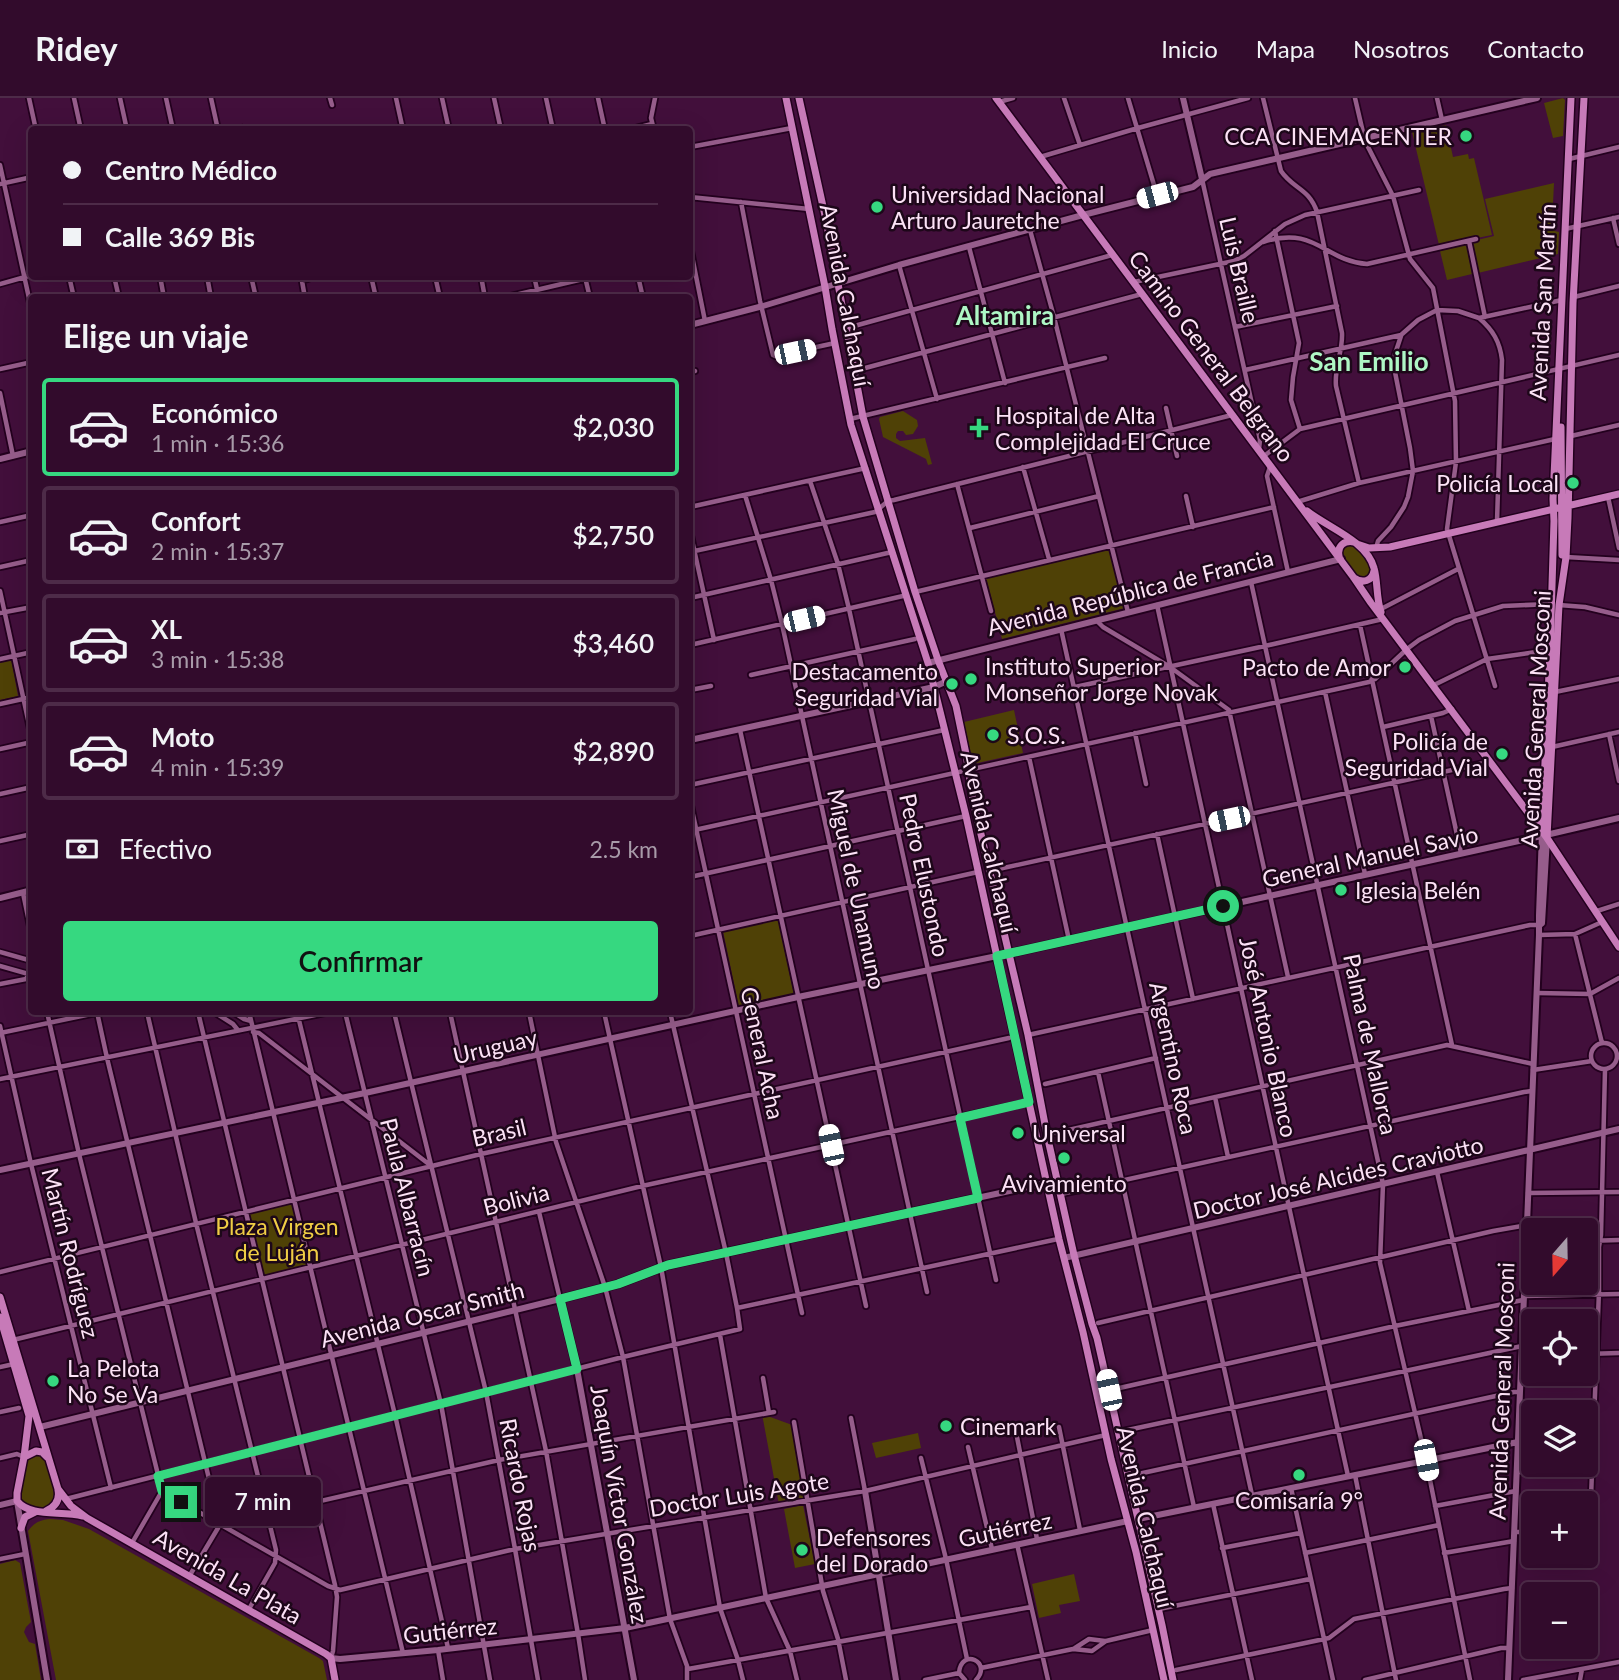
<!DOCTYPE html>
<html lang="es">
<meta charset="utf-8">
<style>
:root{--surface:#320b2c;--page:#3a1434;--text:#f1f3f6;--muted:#a89ba9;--line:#4d2b48;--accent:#36d880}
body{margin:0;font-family:Lato,sans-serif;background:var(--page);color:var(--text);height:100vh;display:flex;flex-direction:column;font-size:26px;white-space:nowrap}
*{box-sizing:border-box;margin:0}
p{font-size:23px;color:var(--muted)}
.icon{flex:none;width:38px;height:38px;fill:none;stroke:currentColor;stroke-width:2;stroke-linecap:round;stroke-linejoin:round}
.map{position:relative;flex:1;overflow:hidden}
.details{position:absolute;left:28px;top:196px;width:665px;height:721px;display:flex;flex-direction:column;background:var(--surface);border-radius:7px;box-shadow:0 7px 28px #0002,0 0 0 2px var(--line)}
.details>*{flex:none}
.top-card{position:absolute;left:28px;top:28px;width:665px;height:154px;border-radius:7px;box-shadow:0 7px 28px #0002,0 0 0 2px var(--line);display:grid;align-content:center;height:154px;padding:0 35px;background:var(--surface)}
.needle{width:46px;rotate:200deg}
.controls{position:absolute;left:1521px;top:1120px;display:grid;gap:14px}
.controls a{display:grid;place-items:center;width:77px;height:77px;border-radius:7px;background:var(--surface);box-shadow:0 7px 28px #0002,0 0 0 2px var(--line);font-size:35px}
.end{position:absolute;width:32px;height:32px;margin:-16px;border:9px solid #36d880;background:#111;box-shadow:0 0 0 4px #111}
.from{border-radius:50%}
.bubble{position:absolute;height:49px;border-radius:7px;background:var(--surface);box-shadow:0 7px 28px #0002,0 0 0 2px var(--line);font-size:23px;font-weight:600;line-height:49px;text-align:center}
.car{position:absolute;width:21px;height:42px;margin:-21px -10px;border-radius:9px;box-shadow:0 0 5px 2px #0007;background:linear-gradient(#fff 24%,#345 0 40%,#fff 0 76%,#345 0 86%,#fff 0)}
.top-card b{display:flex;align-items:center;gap:24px;height:66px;font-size:26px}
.top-card b+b{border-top:2px solid var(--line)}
.top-card i{width:18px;height:18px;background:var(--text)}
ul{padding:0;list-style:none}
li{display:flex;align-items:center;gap:21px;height:98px;margin:0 14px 10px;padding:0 21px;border:4px solid var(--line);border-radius:7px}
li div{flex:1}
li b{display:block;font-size:26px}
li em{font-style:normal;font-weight:600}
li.selected{border-color:var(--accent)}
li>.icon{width:63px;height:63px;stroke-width:1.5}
h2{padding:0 35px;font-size:32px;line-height:84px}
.pay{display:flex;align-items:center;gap:18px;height:77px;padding:0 35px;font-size:26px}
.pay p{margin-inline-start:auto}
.action{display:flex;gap:14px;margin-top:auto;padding:14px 35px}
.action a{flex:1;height:80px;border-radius:7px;background:var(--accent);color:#111;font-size:28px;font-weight:600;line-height:80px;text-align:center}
header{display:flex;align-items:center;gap:42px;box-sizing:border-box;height:98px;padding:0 35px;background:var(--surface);border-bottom:2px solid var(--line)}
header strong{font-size:33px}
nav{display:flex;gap:38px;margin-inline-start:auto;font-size:24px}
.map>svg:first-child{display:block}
</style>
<header>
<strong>Ridey</strong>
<nav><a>Inicio</a><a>Mapa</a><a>Nosotros</a><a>Contacto</a></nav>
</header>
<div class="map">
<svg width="1619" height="1582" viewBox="0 0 1619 1582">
<rect width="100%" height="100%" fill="#420f3b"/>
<path fill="#4f4106" d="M1563,0L1565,2L1563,38L1553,40L1544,5Z
M1446,27L1453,59L1468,56L1469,61L1474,60L1492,137L1477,140L1476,138L1439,147L1412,34Z
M1554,85L1552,127L1555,133L1559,134L1558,156L1478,175L1472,144L1477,143V142L1494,138L1485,101Z
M1465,147L1467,149L1472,176L1447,182L1440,153Z
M903,313L917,322L918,328L913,336L906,337L903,333H898L896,336V340L900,343L925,340L932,366L928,367L926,361L883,339L879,321L880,319Z
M1352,445L1368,462L1373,474L1367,480L1358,479L1341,457L1342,450Z
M1109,451L1125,510L1002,541L986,480Z
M11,560L18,598L0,602V562Z
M1014,612L1023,655L973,666L964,624Z
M778,821L794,897L739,910L723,833Z
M294,1101L309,1169L261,1181L245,1113Z
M762,1316L795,1328L807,1403L779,1407Z
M918,1335L921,1350L876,1360L872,1345Z
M35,1355C40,1356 43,1356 46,1361C51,1368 56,1395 55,1404L46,1411H30L22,1403L20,1398L27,1362Z
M803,1407L815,1466L795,1470L784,1411Z
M50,1421L63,1422L89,1431L319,1560L323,1563L327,1582H56L28,1433C34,1425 39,1422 50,1421Z
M15,1462L20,1465L31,1524L26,1529L24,1534L29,1544L35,1546L41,1582H0V1466Z
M1074,1476L1080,1503L1059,1507L1061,1515L1039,1520L1032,1486Z"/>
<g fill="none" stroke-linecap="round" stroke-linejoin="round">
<defs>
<path id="street" d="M29,0L36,32
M74,0L81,32
M120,0L127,32
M166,0L173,32
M211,0L218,32
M330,0L332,7
M396,0L403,32
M442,0L449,32
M494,0L501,32
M546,0L553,32
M598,0L605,32
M1064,0L1080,47
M1128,0L1157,97
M1263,0L1281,73C1293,91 1309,90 1317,114L1342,235C1343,253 1334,270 1336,288L1359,385
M1355,0L1365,43L1393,98L1410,161L1433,190L1455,303L1456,364L1447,431L1495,588
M1437,0L1442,22
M999,4L1013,0
M238,32L242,30
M628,32L652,26
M654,32L651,20L655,0
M690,49L792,30
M1040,59L1138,30L1248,0
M1569,61L1619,49
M0,67L32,214
M1202,81L1260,342L1259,351
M0,86L32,79
M690,99L809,111
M741,104L760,203L773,257L775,258L835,245
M1613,120L1619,146
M1565,131L1619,119
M1030,132L1054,219L1128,514
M1275,133L1299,245L1293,279L1291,302L1300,331
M1469,143L1485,219
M1263,144C1316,127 1324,163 1367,166L1476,141
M690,148L705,223
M969,149L1005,285
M899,167L937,301
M69,178L74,200
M114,178L119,200
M160,178L164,200
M207,178L211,200
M251,178L256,200
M371,178L376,200
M435,178L440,200
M481,178L485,200
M534,178L539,200
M638,178L643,200
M585,179L590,200
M1134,184L1234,163L1244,158L1285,126L1305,117L1419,92
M0,186L32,177
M1574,199L1619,188
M305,200L302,183L316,178
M502,200L596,178
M1479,220C1493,232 1500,244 1502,262L1497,424
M1235,229L1337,208
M847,230L1112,157
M0,271L32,264
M1245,272L1401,237L1418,222L1437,212L1458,213L1479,220L1562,202
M854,273L1142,196
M690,274L695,273
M0,295L13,358
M1166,310L1177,358
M850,321L1105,260
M1571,338L1619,327
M1264,358L1300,331L1619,257
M1023,369L1049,461
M1270,369L1267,378L1288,474
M810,383L838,466L849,511L996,1182
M957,386L991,513
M745,397L771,482L782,526L927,1194
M1186,398L1193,429
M1608,399L1619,450
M1297,404L1359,385L1555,341
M690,409L866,370
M0,424L32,417
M970,430L1099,398
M690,433L714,542
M1376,450L1378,443L1391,429L1404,409L1408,399L1413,373L1410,350L1394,269L1395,256L1401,238
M690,454L875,414L888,403L894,402L1232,317
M1566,459L1619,462
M0,469L32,462
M1251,484L1383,1086L1380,1165L1426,1362L1470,1582
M0,493L32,640
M915,494L1274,409
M690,500L892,454
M1157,507L1348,1378
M1559,507L1585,509L1619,517
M1381,511L1458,471
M0,515L32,509
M1097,523L1103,529L1170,569L1229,612L1288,879
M1360,527L1452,947
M1061,531L1252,1397
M690,547L903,498
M0,561L32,554
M751,577L915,541
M1434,587L1487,561L1550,552
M1075,589L1265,548L1383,521
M690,592L711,588
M1325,594L1365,776
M1555,594L1619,581
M0,606L32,599
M1431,618L1461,755
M1383,629L1443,615L1452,611
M740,632L866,1208
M1135,635L1146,686
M1609,636L1619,683
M1552,649L1619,634
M0,651L32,644
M1029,659L1069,842
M690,687L944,632
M0,696L32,689
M690,703L802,1215
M690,733L1369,584L1375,581L1407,551L1419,542L1455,523L1503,508L1551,506
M1157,736L1193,901
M0,743L32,736
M994,772L1484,665L1489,662
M690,779L966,718
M23,795L32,838
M1597,813L1619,806
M1575,836L1602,945
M1539,837L1575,836L1602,824
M690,838L978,774
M0,854L32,863
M0,868L32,877
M0,886L26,881L29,876
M1537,895L1590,896L1619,880
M47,914L79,1056L162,1393L132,1445
M97,914L107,960L219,1422L218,1430L190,1477
M147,914L196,1125L276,1452L275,1465L249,1511
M198,914L335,1487L337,1499L333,1553L331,1560
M214,914L233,926L237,931
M233,914L244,921L251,923
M249,914L403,1555
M297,914L395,1317L448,1550
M345,914L441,1306L490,1582
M394,914L486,1294L515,1451L538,1582
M450,914L546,1353L578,1536L585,1582
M529,914L556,1044L605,1189L623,1259L670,1521L687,1568V1582
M604,914L661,1169L720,1510L738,1562L743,1582
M0,928L31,1066L111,1390
M253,934L259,935L430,1067
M0,935L101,914
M1028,937L1530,827H1541
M1591 958a13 13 0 1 1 26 0a13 13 0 1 1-26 0Z
M1533,972L1592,963
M1098,974L1194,1409
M0,981L330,914
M1045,986L1156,960
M1215,999L1228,1059
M1055,1035L1447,947L1533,966
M1437,1074L1469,1213
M1528,1095L1619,1094
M1061,1096L1524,994L1532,993
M539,1114L560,1201
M1586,1143L1619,1142
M0,1174L481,1056L1009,940
M1524,1198L1619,1196
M737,1210L1058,1141
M1098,1225L1493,1133L1527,1127
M720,1237L766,1500L790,1553L797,1582
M13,1242L642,1088L1028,1004
M1522,1256H1533
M1586,1256L1619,1255
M0,1269L14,1266
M763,1280L769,1315
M1115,1291L1395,1228L1523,1202
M0,1314L19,1310
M1519,1316H1533
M851,1320L865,1393
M794,1324L823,1493L838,1541L846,1582
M1059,1329L1080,1432
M1123,1333L1522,1248
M1017,1339L1037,1441
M968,1349L992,1451
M0,1360L17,1356L24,1359
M921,1360L946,1461L967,1561
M1517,1374H1592
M1355,1377L1396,1582
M1129,1378L1514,1294H1520
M1291,1390L1333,1582
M162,1393L328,1488L340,1492L515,1451L865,1393L1106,1337
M66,1401L623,1259L740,1231L737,1210L726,1155L670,914
M1213,1406L1252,1582
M1435,1408L1516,1393
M220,1426L499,1362L774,1314
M1586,1432L1589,1428L1590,1425L1599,1193V1149L1601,1137L1605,972
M1514,1434H1533
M851,1444L873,1440
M1017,1446L1048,1582
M1222,1450L1300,1435
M1305,1455L1439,1427
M1444,1455L1514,1443
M0,1461L25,1456
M1159,1511L1310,1481
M1075,1550L1089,1541L1105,1543
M438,1552L443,1582
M981,1570L1073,1551L1092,1553L1106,1543L1153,1532
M688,1571L1031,1509
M1176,1572L1329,1540L1354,1521L1504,1491L1512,1490
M925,1582L959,1575
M965,1582L959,1575C961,1549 993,1564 976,1582
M1365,1582L1501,1550H1509
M1523,1582L1619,1564
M1580,1582L1582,1571"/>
<path id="secondary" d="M1183,0L1202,81
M690,227L763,208L899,167L1083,117L1193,89L1210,76L1537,0
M0,361L32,353
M928,565L1341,461
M690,642L934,589L947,583
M0,800L32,792
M1542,825L1547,740
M0,1072L365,995L798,899L997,858L1546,737L1619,720
M1064,1160L1619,1031
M560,1201L577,1271L634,1582
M40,1329L560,1201L618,1186L668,1167L1046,1085
M865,1393L896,1582
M17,1403L47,1582
M0,1407L17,1403
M1138,1421L1518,1344
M331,1560L340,1561L438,1552L625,1530L1128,1423
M1508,1582L1539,837V817L1542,735"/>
<path id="primary" d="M786,0L825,189L832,231L851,327L928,565L966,718L1059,1141L1083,1234L1111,1361L1136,1454L1164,1582
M799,0L826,122L863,319L915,494L938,562L956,608L966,656L973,702L1028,937L1047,1037L1074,1157L1092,1226L1097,1240L1162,1527L1173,1582
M996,0L1354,480L1371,505L1547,740L1619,849
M1561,329L1562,457
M1307,413C1327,429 1367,443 1374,470C1378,484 1376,500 1381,514
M1357,446L1369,450L1390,449L1619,396
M1339,458C1337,448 1344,442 1354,444
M1354,480C1363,486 1372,483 1374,473
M1542,732L1550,552L1554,423L1553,401L1571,0
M1547,739L1559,507L1566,459L1568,420L1573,205L1584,0
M0,1199L58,1391L71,1408L87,1420L326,1556L331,1560L335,1582
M0,1219L29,1318L24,1359L17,1395V1403C31,1420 61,1412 83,1418
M24,1359L36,1353L42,1354L47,1359
M46,1413C55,1409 60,1402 58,1392
M21,1430L25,1419L35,1414"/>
</defs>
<use href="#street" stroke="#23001e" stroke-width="8"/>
<use href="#secondary" stroke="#23001e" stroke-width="10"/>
<use href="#primary" stroke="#23001e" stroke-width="10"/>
<use href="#street" stroke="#965d8b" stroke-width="4.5"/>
<use href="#secondary" stroke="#965d8b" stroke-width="6"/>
<use href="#primary" stroke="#c77ab8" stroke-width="7"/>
</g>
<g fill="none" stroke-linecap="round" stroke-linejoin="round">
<path stroke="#36d880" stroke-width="9" d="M181,1404L162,1393L158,1378L577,1271L560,1201L618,1186L668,1167L978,1100L960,1020L1029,1004L997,858L1223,808"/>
</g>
<g fill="#36d880" stroke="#1d0719" stroke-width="2.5">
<circle cx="1466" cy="38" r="7"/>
<circle cx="877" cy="109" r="7"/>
<path d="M975.5 319.5h7v7h7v7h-7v7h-7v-7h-7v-7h7z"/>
<circle cx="1573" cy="385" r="7"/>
<circle cx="1405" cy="569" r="7"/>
<circle cx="971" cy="581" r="7"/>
<circle cx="952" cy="586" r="7"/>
<circle cx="993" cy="637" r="7"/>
<circle cx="1502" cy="656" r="7"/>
<circle cx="1341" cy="792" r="7"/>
<circle cx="1018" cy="1035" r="7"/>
<circle cx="1064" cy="1060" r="7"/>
<circle cx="53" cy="1283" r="7"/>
<circle cx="946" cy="1328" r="7"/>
<circle cx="1299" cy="1377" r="7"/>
<circle cx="802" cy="1452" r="7"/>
</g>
<g text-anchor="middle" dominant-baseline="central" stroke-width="5" stroke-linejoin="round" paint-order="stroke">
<g font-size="23" fill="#fce2f6" stroke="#1d0719" text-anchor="start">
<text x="1452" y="38" text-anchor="end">CCA CINEMACENTER</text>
<text x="891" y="96">Universidad Nacional<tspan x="891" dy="26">Arturo Jauretche</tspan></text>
<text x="995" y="317">Hospital de Alta<tspan x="995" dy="26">Complejidad El Cruce</tspan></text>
<text x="1559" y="385" text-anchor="end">Policía Local</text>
<text x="985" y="568">Instituto Superior<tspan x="985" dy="26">Monseñor Jorge Novak</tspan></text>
<text x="1391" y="569" text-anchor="end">Pacto de Amor</text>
<text x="938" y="573" text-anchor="end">Destacamento<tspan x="938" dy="26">Seguridad Vial</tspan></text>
<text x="1007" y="637">S.O.S.</text>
<text x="1488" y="643" text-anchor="end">Policía de<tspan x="1488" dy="26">Seguridad Vial</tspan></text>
<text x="1355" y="792">Iglesia Belén</text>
<text x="1032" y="1035">Universal</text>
<text x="1064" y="1085" text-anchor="middle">Avivamiento</text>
<text x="67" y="1270">La Pelota<tspan x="67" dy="26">No Se Va</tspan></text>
<text x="960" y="1328">Cinemark</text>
<text x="1299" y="1402" text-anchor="middle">Comisaría 9°</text>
<text x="816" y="1439">Defensores<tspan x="816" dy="26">del Dorado</tspan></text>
</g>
<g font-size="23" fill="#fce2f6" stroke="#1d0719">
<text transform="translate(1240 172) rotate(77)">Luis Braille</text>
<text transform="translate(846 197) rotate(79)">Avenida Calchaquí</text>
<text transform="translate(1542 204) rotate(-87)">Avenida San Martín</text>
<text transform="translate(1212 258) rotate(53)">Camino General Belgrano</text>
<text transform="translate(1130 494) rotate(-14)">Avenida República de Francia</text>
<text transform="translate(1535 621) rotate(-87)">Avenida General Mosconi</text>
<text transform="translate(990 744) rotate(77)">Avenida Calchaquí</text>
<text transform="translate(1370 758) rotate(-12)">General Manuel Savio</text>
<text transform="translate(925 777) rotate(78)">Pedro Elustondo</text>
<text transform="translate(857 791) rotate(78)">Miguel de Unamuno</text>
<text transform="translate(1269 939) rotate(78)">José Antonio Blanco</text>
<text transform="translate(1371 946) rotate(78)">Palma de Mallorca</text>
<text transform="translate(495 948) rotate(-13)">Uruguay</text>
<text transform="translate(763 955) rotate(78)">General Acha</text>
<text transform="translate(1174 960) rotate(78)">Argentino Roca</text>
<text transform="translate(499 1034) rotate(-13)">Brasil</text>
<text transform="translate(1338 1079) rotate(-13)">Doctor José Alcides Craviotto</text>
<text transform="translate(408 1099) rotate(76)">Paula Albarracín</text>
<text transform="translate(516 1101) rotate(-14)">Bolivia</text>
<text transform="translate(71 1155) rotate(76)">Martín Rodríguez</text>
<text transform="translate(422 1216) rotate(-14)">Avenida Oscar Smith</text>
<text transform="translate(1501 1293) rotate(-88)">Avenida General Mosconi</text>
<text transform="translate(521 1387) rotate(79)">Ricardo Rojas</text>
<text transform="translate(739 1396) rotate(-9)">Doctor Luis Agote</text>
<text transform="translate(620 1406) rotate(80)">Joaquín Víctor González</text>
<text transform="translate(1146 1419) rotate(77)">Avenida Calchaquí</text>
<text transform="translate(1005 1431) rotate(-12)">Gutiérrez</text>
<text transform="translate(228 1478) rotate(30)">Avenida La Plata</text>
<text transform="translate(450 1532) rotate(-6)">Gutiérrez</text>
</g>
<g font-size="23" fill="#f0cd45" stroke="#1d0719">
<text x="277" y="1128">Plaza Virgen<tspan x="277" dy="26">de Luján</tspan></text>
</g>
<g font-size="26" font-weight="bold" fill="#aef7c5" stroke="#1d0719">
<text x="1005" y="217">Altamira</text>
<text x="1369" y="263">San Emilio</text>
</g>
</g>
</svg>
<div class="controls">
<a><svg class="needle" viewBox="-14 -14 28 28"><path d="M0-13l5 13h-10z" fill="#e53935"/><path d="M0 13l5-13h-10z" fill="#a89ba9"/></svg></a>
<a><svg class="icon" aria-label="locate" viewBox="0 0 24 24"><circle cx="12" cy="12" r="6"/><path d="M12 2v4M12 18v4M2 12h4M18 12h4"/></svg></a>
<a><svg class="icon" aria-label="layers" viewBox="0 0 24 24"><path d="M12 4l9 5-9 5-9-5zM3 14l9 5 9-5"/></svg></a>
<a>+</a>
<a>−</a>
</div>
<i class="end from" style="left:1223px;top:808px"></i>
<i class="end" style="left:181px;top:1404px"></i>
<div class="bubble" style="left:205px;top:1379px;width:116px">7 min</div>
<i class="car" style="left:1157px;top:97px;rotate:255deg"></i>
<i class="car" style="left:795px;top:254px;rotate:78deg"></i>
<i class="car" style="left:804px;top:521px;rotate:77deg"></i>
<i class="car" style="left:1229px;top:721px;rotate:258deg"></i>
<i class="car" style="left:831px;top:1047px;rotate:348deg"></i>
<i class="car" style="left:1109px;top:1292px;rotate:348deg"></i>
<i class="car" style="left:1426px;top:1362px;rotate:169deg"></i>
<div class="top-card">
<b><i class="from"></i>Centro Médico</b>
<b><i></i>Calle 369 Bis</b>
</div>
<section class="details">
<h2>Elige un viaje</h2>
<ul>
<li class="selected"><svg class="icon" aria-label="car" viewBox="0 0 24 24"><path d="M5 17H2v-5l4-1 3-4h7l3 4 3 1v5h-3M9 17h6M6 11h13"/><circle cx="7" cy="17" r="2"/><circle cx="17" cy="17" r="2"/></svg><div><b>Económico</b><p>1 min · 15:36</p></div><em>$2,030</em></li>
<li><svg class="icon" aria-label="car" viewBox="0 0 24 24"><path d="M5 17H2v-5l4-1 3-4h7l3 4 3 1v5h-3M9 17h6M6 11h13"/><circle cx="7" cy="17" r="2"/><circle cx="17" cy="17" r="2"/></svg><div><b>Confort</b><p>2 min · 15:37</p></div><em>$2,750</em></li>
<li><svg class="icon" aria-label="car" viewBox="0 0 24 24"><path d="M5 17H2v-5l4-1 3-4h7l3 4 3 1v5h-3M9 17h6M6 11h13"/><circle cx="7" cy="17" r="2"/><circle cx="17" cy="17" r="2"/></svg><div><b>XL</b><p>3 min · 15:38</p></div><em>$3,460</em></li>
<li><svg class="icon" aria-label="car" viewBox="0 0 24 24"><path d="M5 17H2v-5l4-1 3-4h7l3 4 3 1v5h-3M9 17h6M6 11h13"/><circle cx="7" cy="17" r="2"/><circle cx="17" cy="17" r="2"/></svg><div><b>Moto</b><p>4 min · 15:39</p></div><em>$2,890</em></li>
</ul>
<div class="pay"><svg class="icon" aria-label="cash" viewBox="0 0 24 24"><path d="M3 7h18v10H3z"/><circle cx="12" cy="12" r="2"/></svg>Efectivo<p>2.5 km</p></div>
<div class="action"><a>Confirmar</a></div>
</section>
</div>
